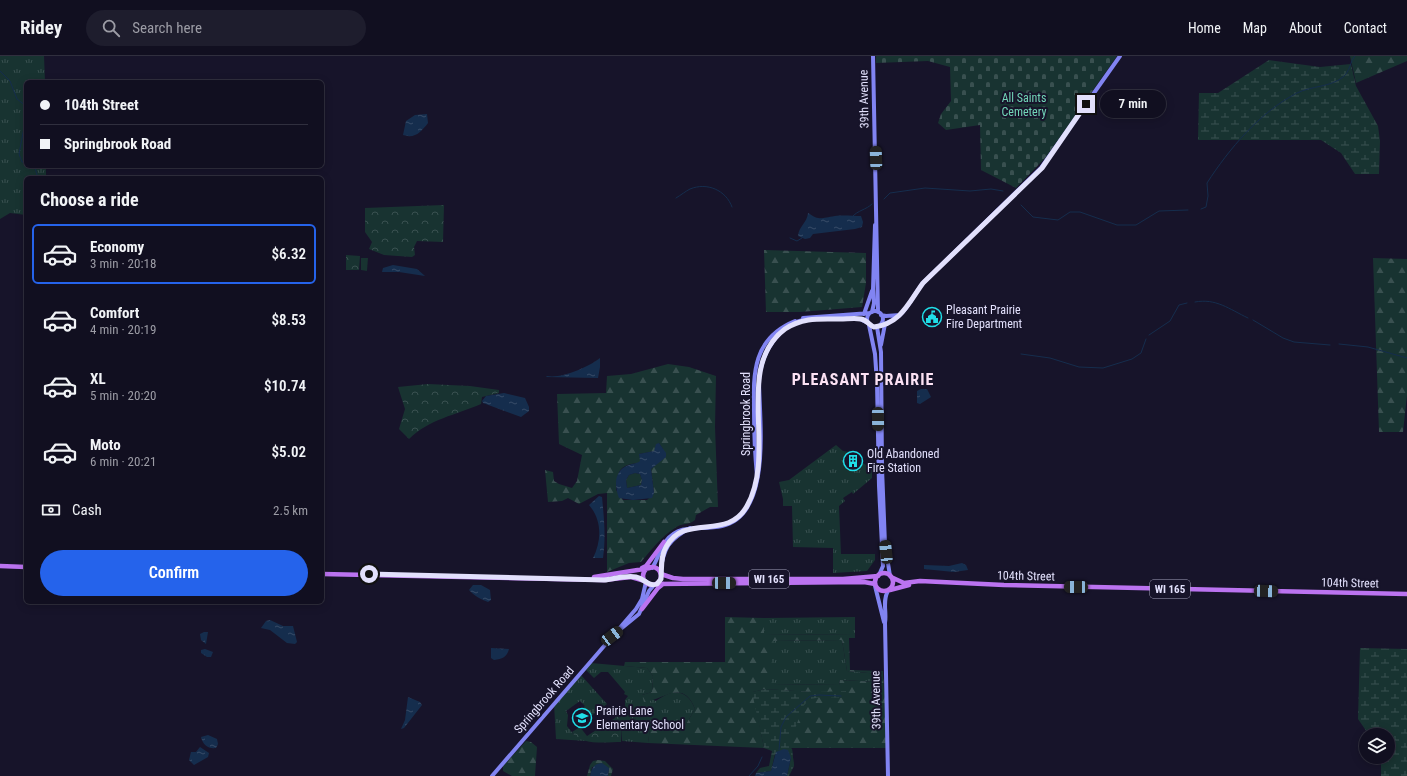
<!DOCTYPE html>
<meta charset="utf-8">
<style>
:root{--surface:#110f20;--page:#1e1d2d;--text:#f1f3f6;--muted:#9c9ca5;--line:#302f3e;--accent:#2563eb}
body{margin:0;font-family:"Roboto Condensed",sans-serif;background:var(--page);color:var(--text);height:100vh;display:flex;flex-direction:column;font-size:15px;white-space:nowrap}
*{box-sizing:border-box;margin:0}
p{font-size:13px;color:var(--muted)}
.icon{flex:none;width:22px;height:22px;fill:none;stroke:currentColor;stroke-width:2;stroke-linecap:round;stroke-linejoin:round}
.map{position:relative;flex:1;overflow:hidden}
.details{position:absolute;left:24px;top:120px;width:300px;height:428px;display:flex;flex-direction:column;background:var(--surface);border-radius:6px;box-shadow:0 2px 10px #0003,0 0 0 1px var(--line)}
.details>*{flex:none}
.hud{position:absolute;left:24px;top:24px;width:300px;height:88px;border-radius:6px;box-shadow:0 2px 10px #0003,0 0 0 1px var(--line);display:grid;align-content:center;height:88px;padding:0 16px;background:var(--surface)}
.tools{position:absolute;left:1359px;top:672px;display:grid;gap:8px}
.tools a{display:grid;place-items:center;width:36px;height:36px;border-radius:50%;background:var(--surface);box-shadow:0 2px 10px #0003,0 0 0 1px var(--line);font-size:20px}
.end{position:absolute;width:18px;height:18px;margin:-9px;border:5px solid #e2e0fc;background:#111;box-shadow:0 0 0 2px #111}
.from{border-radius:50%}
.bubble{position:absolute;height:28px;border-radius:14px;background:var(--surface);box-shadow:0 2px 10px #0003,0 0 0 1px var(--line);font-size:13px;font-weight:600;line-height:28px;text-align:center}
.car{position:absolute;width:12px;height:24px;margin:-12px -6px;border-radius:5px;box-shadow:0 0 3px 1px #0007;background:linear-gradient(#222 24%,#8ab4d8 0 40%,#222 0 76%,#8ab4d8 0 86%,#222 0)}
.hud b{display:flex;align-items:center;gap:14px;height:38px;font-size:15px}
.hud b+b{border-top:1px solid var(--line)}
.hud i{width:10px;height:10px;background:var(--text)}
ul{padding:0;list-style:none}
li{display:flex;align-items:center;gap:12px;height:60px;margin:0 8px 6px;padding:0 8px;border:2px solid transparent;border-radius:6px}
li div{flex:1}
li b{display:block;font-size:15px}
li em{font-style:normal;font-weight:600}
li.on{border-color:var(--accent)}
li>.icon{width:36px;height:36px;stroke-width:1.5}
h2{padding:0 16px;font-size:18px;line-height:48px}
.pay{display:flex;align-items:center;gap:10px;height:44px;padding:0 16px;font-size:15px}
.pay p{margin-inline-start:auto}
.button{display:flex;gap:8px;margin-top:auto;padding:8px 16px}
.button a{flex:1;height:46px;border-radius:24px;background:var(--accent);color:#fff;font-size:16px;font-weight:600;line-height:46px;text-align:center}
header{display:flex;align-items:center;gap:24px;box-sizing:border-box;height:56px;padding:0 20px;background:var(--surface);border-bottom:1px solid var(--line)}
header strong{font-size:19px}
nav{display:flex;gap:22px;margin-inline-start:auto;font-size:14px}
.search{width:280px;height:36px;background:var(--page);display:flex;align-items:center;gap:10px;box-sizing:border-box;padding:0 14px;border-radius:22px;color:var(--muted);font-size:15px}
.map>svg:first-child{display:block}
</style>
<header>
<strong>Ridey</strong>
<div class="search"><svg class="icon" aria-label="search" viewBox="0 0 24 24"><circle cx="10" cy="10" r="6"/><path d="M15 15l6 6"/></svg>Search here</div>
<nav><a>Home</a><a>Map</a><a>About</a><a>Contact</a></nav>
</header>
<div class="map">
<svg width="1407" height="720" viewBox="0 0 1407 720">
<defs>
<pattern id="grass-tufts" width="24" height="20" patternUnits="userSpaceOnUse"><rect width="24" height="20" fill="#183331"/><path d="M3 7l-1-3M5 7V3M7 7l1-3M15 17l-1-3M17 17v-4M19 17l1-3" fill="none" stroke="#395050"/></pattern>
<pattern id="forest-firs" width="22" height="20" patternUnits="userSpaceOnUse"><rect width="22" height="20" fill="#183331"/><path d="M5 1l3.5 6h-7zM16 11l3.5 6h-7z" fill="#395050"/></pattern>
<pattern id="wetland-marsh" width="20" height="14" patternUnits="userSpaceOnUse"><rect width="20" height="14" fill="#183331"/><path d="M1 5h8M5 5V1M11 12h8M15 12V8" fill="none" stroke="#395050"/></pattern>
<pattern id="cemetery-stones" width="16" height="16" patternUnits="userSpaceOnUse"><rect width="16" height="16" fill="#183331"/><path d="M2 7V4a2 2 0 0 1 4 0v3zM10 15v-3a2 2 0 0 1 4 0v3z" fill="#395050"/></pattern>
<pattern id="park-crowns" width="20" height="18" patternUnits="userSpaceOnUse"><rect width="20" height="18" fill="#183331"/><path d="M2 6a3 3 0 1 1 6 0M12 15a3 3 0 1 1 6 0" fill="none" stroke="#395050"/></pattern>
<pattern id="water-ripples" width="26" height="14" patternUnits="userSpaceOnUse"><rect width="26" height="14" fill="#152d4d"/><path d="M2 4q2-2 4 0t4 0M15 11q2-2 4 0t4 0" fill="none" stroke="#374b68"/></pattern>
</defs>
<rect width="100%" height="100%" fill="#17142a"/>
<path fill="url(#grass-tufts)" d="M0,0H44L45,26H26V110H46V122H26V159L10,157L0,163Z
M836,389L843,395L856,397L864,408L872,411V422L853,438L852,436L843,442L845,445L839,450L841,498H875V504L867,515L833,517V492L793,491L792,450H783V443L779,426L789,424Z
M855,561V578L764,579V562Z
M842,584L847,615L879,618L880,626L840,624L839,629L772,628V585Z
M591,607L647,612L653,620L652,636L642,639L656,645C672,633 687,632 695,653L685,670L650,672L648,687L622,685L621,672L637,669L633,654H625V644L628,640L624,638L625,636L608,616H601L594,622L586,614Z
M581,619L607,648L586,664L579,655L585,650L580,645L566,655L568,659L567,670L574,679L586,685L556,683L554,648Z"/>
<path fill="url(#forest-firs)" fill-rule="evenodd" d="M1350,0H1407V5L1356,27Z
M764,194L866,197V227L862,251L800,256H766Z
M1373,202L1407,203V339L1403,376H1379Z
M668,308L689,311L716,320L715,371L718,451H710L696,459L695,464C690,469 681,467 675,472C661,481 652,493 641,506L629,507L607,516V437L598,438L579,448L568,442L562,445L548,446L545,414L553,416L554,425L559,428L572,432L577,425L582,399L559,388L557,338L606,337L607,320L631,318ZM659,387L663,393L660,405L651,413L654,437L647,444H623L616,434C617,421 617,411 631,408C636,407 637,408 641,405L639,398L655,395Z
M635,417L640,418L642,424L641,429L627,432L626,424L629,419Z
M725,561L764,562V579L855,578V582H849L850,614L883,615L884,634H886L887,692H791L792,693L794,710L790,713L791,702L779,694L810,636L765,633L753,636L764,692L648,687L650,672L685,670L695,653C683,622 664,644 644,646L642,639L652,636L653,620L647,612L624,610L625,606H725ZM842,584L847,615L879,618L880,626L840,624L839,629L772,628V585Z
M526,685L531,686L537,691L535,720H512L503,715V710Z
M598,704L605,705L613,713L611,720H608L609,712L592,711L590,720H587L590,709L593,705Z"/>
<path fill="url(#wetland-marsh)" d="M1269,4L1320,11L1351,8L1356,30L1378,70L1380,85L1379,118H1355L1341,97L1321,84H1198L1199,37H1218Z
M1360,592L1407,593V720H1381V701H1388V679H1369L1358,663Z
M765,633L816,636L846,635V642L821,641L811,643L804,649L790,686L789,692L792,693L794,710L789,720H787L791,702L789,696L775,698L771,715L756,717L760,712L769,710L772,695L764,692L752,636Z"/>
<path fill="url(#cemetery-stones)" d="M876,0H1117L1046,101L1016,132L981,114L980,69L946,74L938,67L941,58L951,45L950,11L928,5L876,7Z"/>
<path fill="url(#park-crowns)" d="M444,149L443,186L417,185L414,191L415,199L412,201L384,199L369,193L372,186L365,176V152Z
M346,199L360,200L359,214H346Z
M428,328L470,330L499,334V337L482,341L481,348C456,359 429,363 409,383L399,373L405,353L398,331Z
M627,654H633L637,669L621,672V686C608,686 579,690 572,676L580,671L587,680L615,662L616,658H619L620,663V658Z"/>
<path fill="#183331" d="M361,202H368L367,215L361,214Z"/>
<path fill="url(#water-ripples)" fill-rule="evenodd" d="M427,58L428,67C421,76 415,83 403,79L406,65L415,59Z
M808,157C820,165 821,162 835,160C843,159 853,160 861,160L863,166L862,171L855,173L813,178L810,182L805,183L798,180C799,170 807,167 808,157Z
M393,209L417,213L425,220L399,216H382L383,212Z
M600,302V311L598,322L546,321L547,320C561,323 589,311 600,302Z
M921,333H927L931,341L920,348L917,347V335Z
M504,337L525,342L529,351V355L521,361L483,347L482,345L486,340Z
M659,387L666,397V401L651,413L654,437L652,442L633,444L619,442C614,429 614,414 629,409C633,407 637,408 640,405L639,398L654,395L656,388ZM635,417L640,418L642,424L641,429L627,432L626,424L629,419Z
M599,440L602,441C604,462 606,481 603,502H593C602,484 602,464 589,449Z
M962,507L966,509L968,514L954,516L924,513V509L949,510Z
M473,529H481L490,534L491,544L488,546C482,544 473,539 469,534Z
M270,564L283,570H293L297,586L295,588L287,587L270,574L261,572L266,565Z
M204,576H208L206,588L201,584L200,578Z
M491,592L509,593C507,601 502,603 494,604L491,602Z
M205,593L213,596L211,601H207L201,597V594Z
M408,641L420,646L422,649L404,672L401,673L405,664Z
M208,679L217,683L218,688L216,692C208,693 203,689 201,681Z
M200,691L209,697L208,701L194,709L189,704L191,696H196Z
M784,693L788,694L791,702L787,720H755L756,717L771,715L776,696Z
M602,707L609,712L608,720H590C592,712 593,708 602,707Z"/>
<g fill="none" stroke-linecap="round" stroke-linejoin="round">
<path stroke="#152d4d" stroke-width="1" d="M0,15L10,25L17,43L26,50
M26,61L19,98L22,106L26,107
M32,110L35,112L38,122
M676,142C681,139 686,135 690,133C707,126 726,134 732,151
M884,143L890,137L925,132L970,135L991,133L1003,135
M1021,149L1033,161L1058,164L1070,156H1080L1117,169H1136L1159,155L1188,154
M1201,153L1206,151L1208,140L1207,127C1229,93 1260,56 1297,37C1311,30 1331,31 1343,21C1350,16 1350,5 1355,0
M852,161C858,154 866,154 872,148
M790,182L797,185L802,182
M1195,246C1216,242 1229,253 1248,262
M1253,264L1283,282L1294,286L1330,289
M1149,279L1170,265L1179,249L1187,247
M1339,288L1368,291L1407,302
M1021,298L1050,302L1079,311L1103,312L1132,303L1141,297L1146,283
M779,694L781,671L786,661L810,640L819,639L841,640
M749,720L758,710L762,701"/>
<path stroke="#8184f2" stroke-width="4" d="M873,0L878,256
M867 263a8 8 0 1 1 16 0a8 8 0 1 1-16 0Z
M872,256L874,247L873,233L875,169
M864,258L872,235
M881,259L886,260L900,259
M803,262L870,257
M869,269L875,298L877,327L879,430L883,510L879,519
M879,270C908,260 906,249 923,227L1041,112L1120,0
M877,271L881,296L882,412L885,488L890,520
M881,289L885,268
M757,420C755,399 754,377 754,355C753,317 753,282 795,265
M652,512C658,504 659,493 666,485C681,466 701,475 722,470C773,459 759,362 759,324C761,298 778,268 807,263C824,261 843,263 860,263L868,267
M660,516C664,492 668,484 690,472
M875,530L884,566
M888,535C882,545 887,556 885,567L888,720
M617,576L639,558L649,535L654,529
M492,720L636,553L642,543L646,526"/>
<path stroke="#bb73f0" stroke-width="4.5" d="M0,510L26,511
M643 520a9 9 0 1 1 18 0a9 9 0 1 1-18 0Z
M642,512L646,510L664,486
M875 526a9 9 0 1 1 18 0a9 9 0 1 1-18 0Z
M322,518L604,524L631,521L645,525
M661,518L673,522L683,523H843L878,520
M594,521L650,512
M891,521L904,527L920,525L1004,529L1407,538
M657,528L864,526L875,528
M890,534L909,529
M642,553L658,532L663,528"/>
</g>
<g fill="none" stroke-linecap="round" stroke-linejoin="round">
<path stroke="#e2e0fc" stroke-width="5" d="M369,518L604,524C614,523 626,519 636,521C645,523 648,531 657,528L661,523C662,513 660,501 666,491C685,456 727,486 747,450C778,395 733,312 785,273C803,261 820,263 840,263C847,263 855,262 861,263C867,264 869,269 874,271C901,268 909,246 923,227L1042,112L1086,48"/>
</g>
<defs>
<symbol id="civic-ring" viewBox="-11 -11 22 22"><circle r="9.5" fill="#17142a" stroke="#20dee8" stroke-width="1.5"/><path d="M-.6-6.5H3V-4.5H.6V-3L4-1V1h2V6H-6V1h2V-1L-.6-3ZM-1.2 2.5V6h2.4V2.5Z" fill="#20dee8"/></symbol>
<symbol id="building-ring" viewBox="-11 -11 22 22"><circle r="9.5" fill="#17142a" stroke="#20dee8" stroke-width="1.5"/><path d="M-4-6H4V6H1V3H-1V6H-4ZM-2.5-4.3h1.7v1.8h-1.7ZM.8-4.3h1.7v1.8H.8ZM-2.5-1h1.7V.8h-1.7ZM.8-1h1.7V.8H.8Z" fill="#20dee8"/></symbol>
<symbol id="school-ring" viewBox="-11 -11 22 22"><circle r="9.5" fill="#17142a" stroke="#20dee8" stroke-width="1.5"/><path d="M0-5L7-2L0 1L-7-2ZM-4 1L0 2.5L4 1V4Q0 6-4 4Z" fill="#20dee8"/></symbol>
</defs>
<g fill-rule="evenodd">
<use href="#civic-ring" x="921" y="250" width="22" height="22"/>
<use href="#building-ring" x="842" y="394" width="22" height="22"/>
<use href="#school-ring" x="571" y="651" width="22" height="22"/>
</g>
<g text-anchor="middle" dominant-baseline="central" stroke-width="4" stroke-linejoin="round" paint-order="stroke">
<g fill="#17142a" stroke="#a5a3bd" stroke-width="1">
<rect x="749" y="514" width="40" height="18" rx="3"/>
<rect x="1150" y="524" width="40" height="18" rx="3"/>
</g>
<g font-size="11" font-weight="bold" fill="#e2e0fc">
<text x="769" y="523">WI 165</text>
<text x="1170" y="533">WI 165</text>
</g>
<g font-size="12" fill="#72d6b8" stroke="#17142a">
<text x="1024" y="42">All Saints<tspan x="1024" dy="14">Cemetery</tspan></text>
</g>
<g font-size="12" fill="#e2e0fc" stroke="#17142a">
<text transform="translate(864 43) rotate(-91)">39th Avenue</text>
<text transform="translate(746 358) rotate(-90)">Springbrook Road</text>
<text transform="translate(1026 520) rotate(1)">104th Street</text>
<text transform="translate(1350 527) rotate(1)">104th Street</text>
<text transform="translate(544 644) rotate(-49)">Springbrook Road</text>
<text transform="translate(876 644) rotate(-91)">39th Avenue</text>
</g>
<g font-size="12" fill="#e2e0fc" stroke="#17142a" text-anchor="start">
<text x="946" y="254">Pleasant Prairie<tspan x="946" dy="14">Fire Department</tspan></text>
<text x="867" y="398">Old Abandoned<tspan x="867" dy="14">Fire Station</tspan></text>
<text x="596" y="655">Prairie Lane<tspan x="596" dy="14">Elementary School</tspan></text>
</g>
<g font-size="16" font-weight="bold" letter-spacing="1" fill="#fce2f4" stroke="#17142a">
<text x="863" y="323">PLEASANT PRAIRIE</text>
</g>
</g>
</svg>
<div class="tools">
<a><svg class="icon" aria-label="layers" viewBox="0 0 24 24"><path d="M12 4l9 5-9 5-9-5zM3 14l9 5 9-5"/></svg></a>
</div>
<i class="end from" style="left:369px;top:518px"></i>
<i class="end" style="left:1086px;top:48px"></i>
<div class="bubble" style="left:1100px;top:34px;width:66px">7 min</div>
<i class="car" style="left:876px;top:102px;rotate:358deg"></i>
<i class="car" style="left:878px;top:363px;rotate:179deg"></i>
<i class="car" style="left:886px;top:496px;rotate:354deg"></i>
<i class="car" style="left:724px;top:527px;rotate:90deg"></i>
<i class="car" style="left:1076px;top:531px;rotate:271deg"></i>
<i class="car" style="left:1266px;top:535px;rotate:92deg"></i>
<i class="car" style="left:612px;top:580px;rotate:53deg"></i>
<div class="hud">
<b><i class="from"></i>104th Street</b>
<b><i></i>Springbrook Road</b>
</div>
<section class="details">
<h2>Choose a ride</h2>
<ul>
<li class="on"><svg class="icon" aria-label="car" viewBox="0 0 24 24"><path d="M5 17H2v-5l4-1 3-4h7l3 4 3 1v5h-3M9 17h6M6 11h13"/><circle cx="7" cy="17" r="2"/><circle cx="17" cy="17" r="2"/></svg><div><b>Economy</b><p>3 min · 20:18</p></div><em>$6.32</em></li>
<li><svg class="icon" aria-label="car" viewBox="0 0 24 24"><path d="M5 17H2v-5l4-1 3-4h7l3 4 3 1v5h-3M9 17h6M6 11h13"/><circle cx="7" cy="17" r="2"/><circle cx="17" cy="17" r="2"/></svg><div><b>Comfort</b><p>4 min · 20:19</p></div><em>$8.53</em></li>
<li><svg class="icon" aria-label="car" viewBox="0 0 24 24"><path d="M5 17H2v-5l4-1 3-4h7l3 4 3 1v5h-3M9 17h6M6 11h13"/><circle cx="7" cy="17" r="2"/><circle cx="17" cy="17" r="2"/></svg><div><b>XL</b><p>5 min · 20:20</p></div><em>$10.74</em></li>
<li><svg class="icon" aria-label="car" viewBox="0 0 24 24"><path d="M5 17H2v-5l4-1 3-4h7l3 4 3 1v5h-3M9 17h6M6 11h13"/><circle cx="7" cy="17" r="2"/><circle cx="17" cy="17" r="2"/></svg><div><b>Moto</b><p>6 min · 20:21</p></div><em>$5.02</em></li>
</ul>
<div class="pay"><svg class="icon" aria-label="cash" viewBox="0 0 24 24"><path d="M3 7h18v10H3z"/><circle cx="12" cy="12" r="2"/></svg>Cash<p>2.5 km</p></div>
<div class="button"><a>Confirm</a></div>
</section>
</div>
